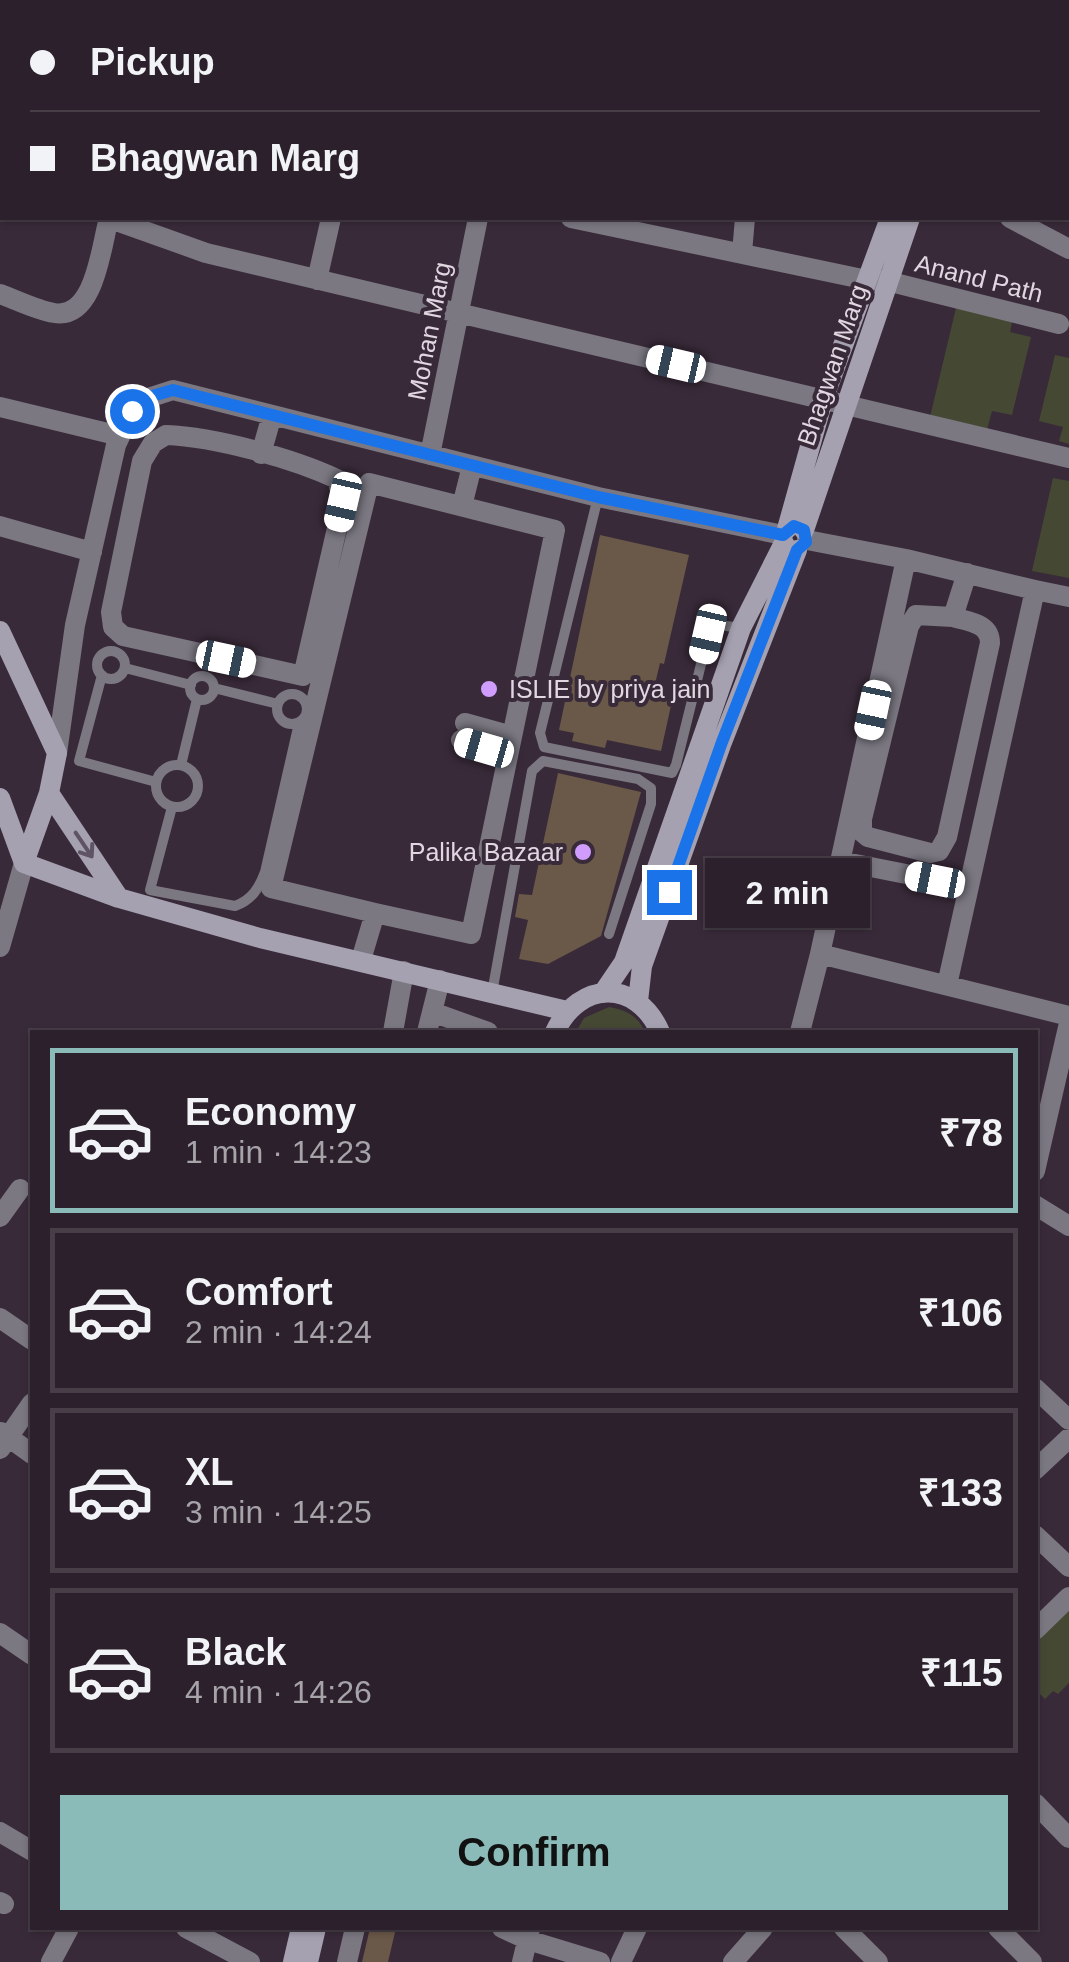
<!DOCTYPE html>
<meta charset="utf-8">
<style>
:root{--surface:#2b202b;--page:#372d37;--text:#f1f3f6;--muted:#a6a3a9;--line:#473e47;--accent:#8bbbb9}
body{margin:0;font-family:Helvetica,sans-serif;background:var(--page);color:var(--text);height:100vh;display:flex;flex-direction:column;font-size:38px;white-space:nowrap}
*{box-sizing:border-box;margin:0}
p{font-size:32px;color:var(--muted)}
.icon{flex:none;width:55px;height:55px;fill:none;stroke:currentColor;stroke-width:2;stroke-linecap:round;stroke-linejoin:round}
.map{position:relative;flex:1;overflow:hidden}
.drawer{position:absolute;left:30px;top:1030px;width:1008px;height:900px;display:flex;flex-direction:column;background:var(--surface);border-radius:0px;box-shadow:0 2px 8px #0004,0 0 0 2px var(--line)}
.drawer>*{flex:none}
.guide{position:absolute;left:0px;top:0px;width:1070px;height:220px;box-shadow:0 2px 8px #0004,0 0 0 2px var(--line);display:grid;align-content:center;height:220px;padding:0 30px;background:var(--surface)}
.end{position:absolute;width:45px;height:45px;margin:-22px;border:12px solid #1a73e8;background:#fff;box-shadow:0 0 0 5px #fff}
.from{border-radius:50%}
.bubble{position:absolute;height:70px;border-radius:0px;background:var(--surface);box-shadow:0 2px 8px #0004,0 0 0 2px var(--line);font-size:32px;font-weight:700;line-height:70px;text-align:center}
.car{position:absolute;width:30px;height:60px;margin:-30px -15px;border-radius:12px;box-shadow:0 0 8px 2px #0007;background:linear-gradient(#fff 24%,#345 0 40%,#fff 0 76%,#345 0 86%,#fff 0)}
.guide b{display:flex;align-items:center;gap:35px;height:95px;font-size:38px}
.guide b+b{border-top:2px solid var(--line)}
.guide i{width:25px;height:25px;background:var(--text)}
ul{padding:18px 0 0;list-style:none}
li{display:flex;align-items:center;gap:30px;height:165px;margin:0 20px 15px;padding:0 10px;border:5px solid var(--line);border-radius:0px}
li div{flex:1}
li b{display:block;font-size:38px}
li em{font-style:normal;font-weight:700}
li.selected{border-color:var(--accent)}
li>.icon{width:90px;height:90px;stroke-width:1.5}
.primary-button{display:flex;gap:20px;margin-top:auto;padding:20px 30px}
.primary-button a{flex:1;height:115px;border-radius:0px;background:var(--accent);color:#111;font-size:40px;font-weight:700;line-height:115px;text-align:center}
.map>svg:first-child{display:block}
</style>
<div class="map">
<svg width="1069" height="1962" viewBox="0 0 1069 1962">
<rect width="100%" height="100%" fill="#392a39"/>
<path fill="#454934" d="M957,304L1013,317L1010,332L1031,337L1012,415L992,411L987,430L930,417Z
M1055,355L1069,358V444L1059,441L1063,427L1039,421Z
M1053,478L1069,481V578L1032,571Z
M609,1007C626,1010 638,1016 645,1032H576L584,1018Z
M1069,1609V1683L1058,1694L1053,1691L1045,1699L1035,1689V1642Z"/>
<path fill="#6a5848" d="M600,535L689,555L664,664L660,663L652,697L672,701L661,751L607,740L605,748L572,741L574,733L559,730Z
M558,773L641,792L601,936L548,964L519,959L528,920L515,917L519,894L532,895Z
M370,1928H396L388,1962H362Z"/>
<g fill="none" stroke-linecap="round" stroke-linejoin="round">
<path stroke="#7b7882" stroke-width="10" d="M598,497L540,733L544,747L672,773L676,765L709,632L719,625L741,628
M97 665a14 14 0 1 1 28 0a14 14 0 1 1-28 0Z
M125,668L191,685
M102,675L79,761L156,782
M190 688a12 12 0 1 1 24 0a12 12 0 1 1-24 0Z
M214,688L278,704
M277 709a15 15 0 1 1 30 0a15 15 0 1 1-30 0Z
M156 786a21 21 0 1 1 42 0a21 21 0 1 1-42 0Z
M181,765L197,699
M172,807L150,890L235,906C252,900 259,888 265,872L299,723
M492,993L532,771L543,761L638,779L651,788V804L609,934"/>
<path stroke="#7b7882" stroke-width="20" d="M220,0L228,2
M505,0L509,2
M575,0L579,2
M774,0L777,2
M555,2L557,0
M814,2L816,0
M0,5L2,6
M0,101L2,95
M0,180L2,181
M108,218L206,253L1069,458
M571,218L867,280L887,281L1059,324
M1010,218L1069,249
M742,253L745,218
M317,280L331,218
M0,294C17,300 36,310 54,313C95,320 101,247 109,218
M0,407L120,436
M166,435C215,437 292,458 337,479L343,502L303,676L123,636L113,627L111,612L142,461L153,443Z
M261,454L272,415
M430,455L478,218
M462,506L472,466
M0,526L92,552
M807,540L906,559L1035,590
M953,617L916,615L909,626L862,819V832L868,837L930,853L939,851L947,837L990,643C990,623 969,622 953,617L967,573
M465,723L512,736
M461,740L508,755
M57,753L75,625L116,445L132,411L145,399L173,390L598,497L783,535
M840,861L967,886
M0,947L24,863
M820,954L906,559
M361,960L375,913L471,934L555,530L369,483L271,888L375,913
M947,985L1035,590L1069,597
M432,1012L488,1032
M393,1032L404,971
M427,1032L440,980
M800,1032L820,954L1069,1016
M1035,1171L1069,1023
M1035,1205L1069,1226
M0,1217L20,1189
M0,1318L32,1340
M1035,1388L1069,1420
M1,1432L32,1454
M0,1449L32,1403
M1035,1470L1069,1438
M1035,1535L1069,1567
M1035,1630L1069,1597
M0,1633L32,1655
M1035,1803L1069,1838
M0,1832L32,1851
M0,1902L4,1904
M186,1928L250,1962
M502,1928L528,1940L600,1962
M844,1928L878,1962
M998,1928L1032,1962
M51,1962L69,1928
M347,1962L355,1928
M522,1962L530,1929
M621,1962L637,1928
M733,1962L763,1928"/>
<path stroke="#a5a1b1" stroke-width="20" d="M1059,0L1061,2
M968,2L969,0
M988,2L989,0
M787,529L823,400L890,218
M804,530L910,218
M0,631L57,753L49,793L24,863
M49,793L119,898
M0,798L24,863L119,898L260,938L567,1011
M603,993L624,962L741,628L784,543
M638,1001L642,966L722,742L797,550
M555,1032C579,980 637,979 660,1032
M293,1962L301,1928
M308,1962L316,1928"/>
</g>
<defs><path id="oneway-shaft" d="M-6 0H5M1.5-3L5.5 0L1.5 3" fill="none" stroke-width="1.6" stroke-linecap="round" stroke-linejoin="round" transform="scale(2.5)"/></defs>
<use stroke="#5f5463" href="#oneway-shaft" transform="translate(84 845) rotate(56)"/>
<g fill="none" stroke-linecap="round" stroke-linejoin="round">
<path stroke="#1a73e8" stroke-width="12" d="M132,411L145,398L173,390L598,497L783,535L794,526L804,530L806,542L797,550L722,742L669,892"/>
</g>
<g fill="#d09dfe" stroke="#392a39" stroke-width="4">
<circle cx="489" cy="689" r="10"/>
<circle cx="583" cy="852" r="10"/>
</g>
<g text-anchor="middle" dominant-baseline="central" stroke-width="8" stroke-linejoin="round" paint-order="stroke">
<g font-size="25" fill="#e1d7e1" stroke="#392a39">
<text transform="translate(979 278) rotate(14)">Anand Path</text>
<text transform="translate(429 331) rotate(-79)">Mohan Marg</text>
<text transform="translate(832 365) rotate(-71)">Bhagwan Marg</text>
</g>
<g font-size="25" fill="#e1d7e1" stroke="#392a39" text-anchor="start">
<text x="509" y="689">ISLIE by priya jain</text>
<text x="563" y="852" text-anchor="end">Palika Bazaar</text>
</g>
</g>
</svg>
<i class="end from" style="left:132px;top:411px"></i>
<i class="end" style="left:669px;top:892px"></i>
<div class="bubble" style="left:705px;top:858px;width:165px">2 min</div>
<i class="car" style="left:676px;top:364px;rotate:283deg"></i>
<i class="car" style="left:343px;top:502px;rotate:193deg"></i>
<i class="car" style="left:708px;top:634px;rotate:193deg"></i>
<i class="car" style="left:226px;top:659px;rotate:102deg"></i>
<i class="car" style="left:873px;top:710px;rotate:192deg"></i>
<i class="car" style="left:484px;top:748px;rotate:286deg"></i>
<i class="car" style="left:935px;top:880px;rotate:281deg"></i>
<div class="guide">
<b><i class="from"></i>Pickup</b>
<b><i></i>Bhagwan Marg</b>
</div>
<section class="drawer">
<ul>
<li class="selected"><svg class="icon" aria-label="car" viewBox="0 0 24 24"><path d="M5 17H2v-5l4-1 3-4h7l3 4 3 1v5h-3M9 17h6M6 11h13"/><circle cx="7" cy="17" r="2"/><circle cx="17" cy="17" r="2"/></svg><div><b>Economy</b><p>1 min · 14:23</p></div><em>₹78</em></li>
<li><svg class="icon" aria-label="car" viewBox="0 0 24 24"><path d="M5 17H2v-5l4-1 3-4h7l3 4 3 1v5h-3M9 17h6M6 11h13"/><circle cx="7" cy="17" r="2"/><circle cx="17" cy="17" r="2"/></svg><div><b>Comfort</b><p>2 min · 14:24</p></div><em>₹106</em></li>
<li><svg class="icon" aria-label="car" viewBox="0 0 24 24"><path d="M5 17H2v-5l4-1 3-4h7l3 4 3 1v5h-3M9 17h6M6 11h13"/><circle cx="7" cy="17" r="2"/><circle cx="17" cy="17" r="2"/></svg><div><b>XL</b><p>3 min · 14:25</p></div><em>₹133</em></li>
<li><svg class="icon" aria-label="car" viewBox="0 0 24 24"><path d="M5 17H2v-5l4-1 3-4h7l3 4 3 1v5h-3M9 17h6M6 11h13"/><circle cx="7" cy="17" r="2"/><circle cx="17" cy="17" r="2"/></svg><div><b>Black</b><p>4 min · 14:26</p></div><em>₹115</em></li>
</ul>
<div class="primary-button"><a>Confirm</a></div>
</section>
</div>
